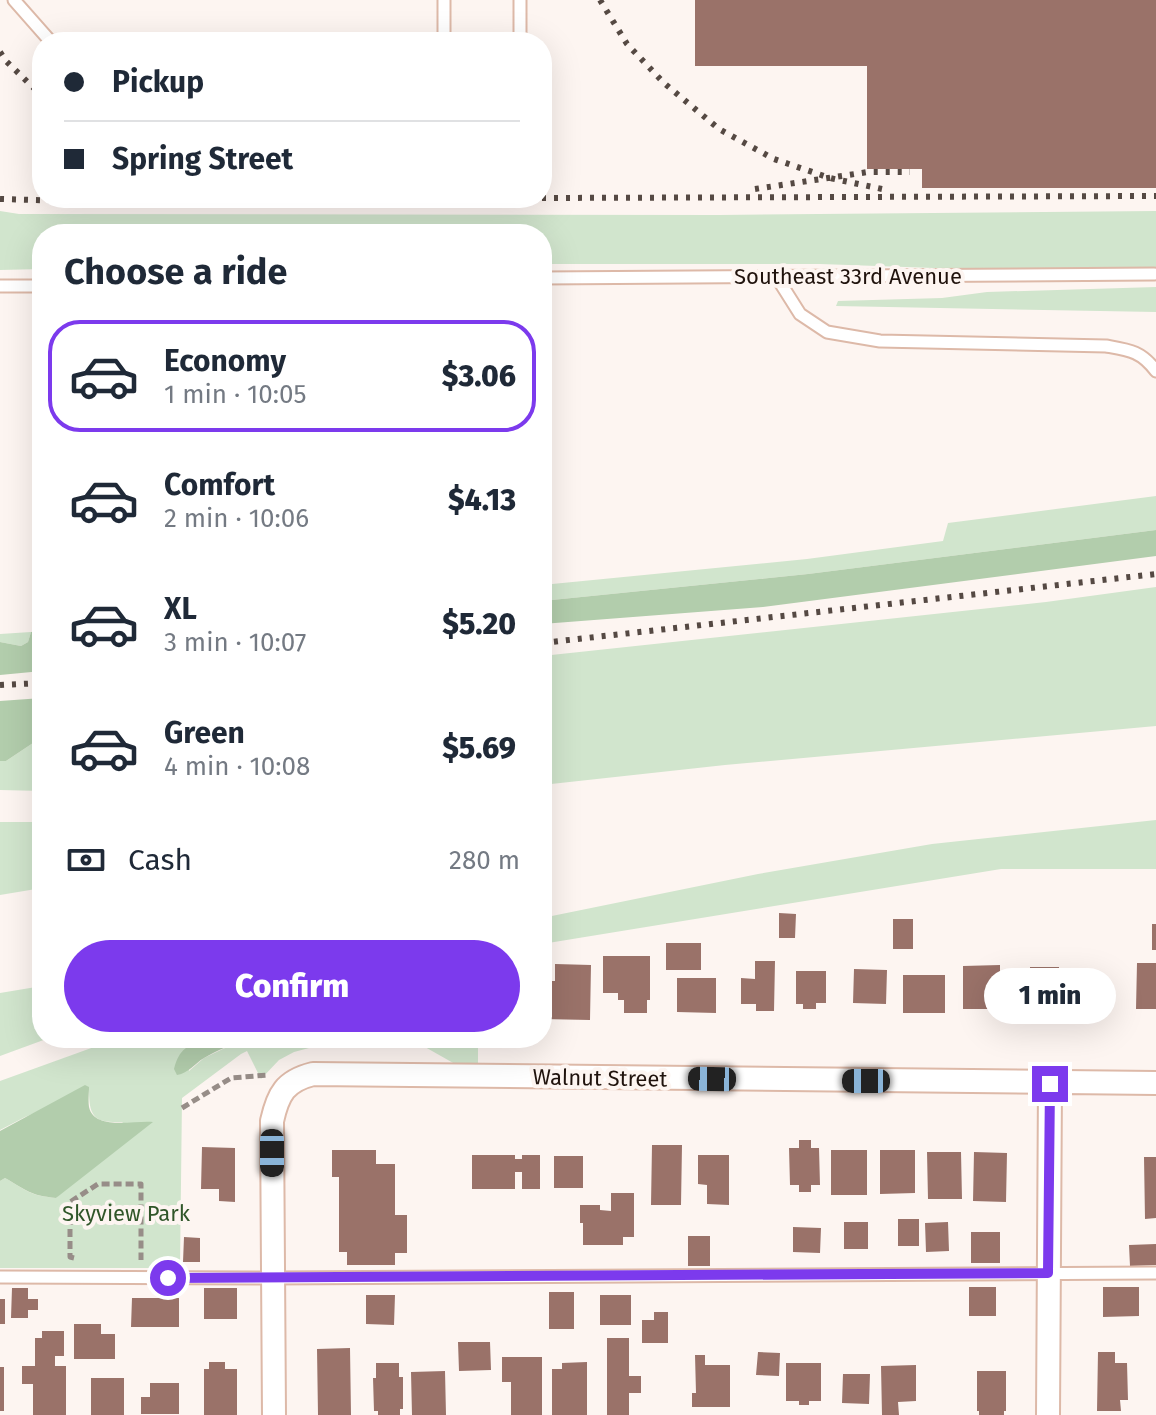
<!DOCTYPE html>
<meta charset="utf-8">
<style>
:root{--surface:#fff;--page:#f6f6f7;--text:#1f2937;--muted:#747a83;--line:#e0e1e3;--accent:#7c3aed}
body{margin:0;font-family:"Fira Sans",sans-serif;background:var(--page);color:var(--text);height:100vh;display:flex;flex-direction:column;font-size:30px;white-space:nowrap}
*{box-sizing:border-box;margin:0}
p{font-size:26px;color:var(--muted)}
.icon{flex:none;width:44px;height:44px;fill:none;stroke:currentColor;stroke-width:2;stroke-linecap:round;stroke-linejoin:round}
.map{position:relative;flex:1;overflow:hidden}
.drawer{position:absolute;left:32px;top:224px;width:520px;height:824px;display:flex;flex-direction:column;background:var(--surface);border-radius:32px;box-shadow:0 8px 32px #0002}
.drawer>*{flex:none}
.banner{position:absolute;left:32px;top:32px;width:520px;height:176px;border-radius:32px;box-shadow:0 8px 32px #0002;display:grid;align-content:center;height:176px;padding:0 32px;background:var(--surface)}
.end{position:absolute;width:36px;height:36px;margin:-18px;border:10px solid #7c3aed;background:#fff;box-shadow:0 0 0 4px #fff}
.from{border-radius:50%}
.bubble{position:absolute;height:56px;border-radius:28px;background:var(--surface);box-shadow:0 8px 32px #0002;font-size:26px;font-weight:800;line-height:56px;text-align:center}
.car{position:absolute;width:24px;height:48px;margin:-24px -12px;border-radius:10px;box-shadow:0 0 6px 2px #0007;background:linear-gradient(#222 24%,#8ab4d8 0 40%,#222 0 76%,#8ab4d8 0 86%,#222 0)}
.banner b{display:flex;align-items:center;gap:28px;height:76px;font-size:30px}
.banner b+b{border-top:2px solid var(--line)}
.banner i{width:20px;height:20px;background:var(--text)}
ul{padding:0;list-style:none}
li{display:flex;align-items:center;gap:24px;height:112px;margin:0 16px 12px;padding:0 16px;border:4px solid transparent;border-radius:32px}
li div{flex:1}
li b{display:block;font-size:30px}
li em{font-style:normal;font-weight:800}
li.current{border-color:var(--accent)}
li>.icon{width:72px;height:72px;stroke-width:1.5}
h2{padding:0 32px;font-size:36px;line-height:96px}
.pay{display:flex;align-items:center;gap:20px;height:88px;padding:0 32px;font-size:30px}
.pay p{margin-inline-start:auto}
.cta{display:flex;gap:16px;margin-top:auto;padding:16px 32px}
.cta a{flex:1;height:92px;border-radius:48px;background:var(--accent);color:#fff;font-size:32px;font-weight:800;line-height:92px;text-align:center}
.map>svg:first-child{display:block}
</style>
<div class="map">
<svg width="1156" height="1415" viewBox="0 0 1156 1415">
<rect width="100%" height="100%" fill="#fdf5f1"/>
<path fill="#d1e5cd" d="M0,211L19,214L719,215L1156,211V270L962,269L820,264H542V234H42V269L0,270Z
M1156,287V312L836,306L838,301L942,298L987,292Z
M1156,496V530L808,574L542,601V585L807,559L943,541L948,523Z
M1156,587V726L725,765L542,785V656L1046,602Z
M31,632L28,642L21,646L0,642V634Z
M42,737V791L0,790V761H6Z
M1156,820V869H1001L542,944V918L758,874L932,844Z
M0,822H42V888L0,895Z
M42,986V1038H49L0,1056V993Z
M119,1038H206L189,1045V1071L204,1058L246,1038H478V1064H455L425,1047H335L309,1048L294,1052L279,1060L261,1079L247,1051L241,1054L182,1098L180,1268H0V1181L5,1178C28,1191 28,1195 56,1198L123,1122C95,1123 89,1118 89,1090L25,1117L0,1130V1081Z"/>
<path fill="#b2cdac" d="M1156,530V556L763,607L542,624V601L808,574Z
M42,631V671L0,675V642L21,646L28,642L31,632Z
M42,698V737L6,761H0V701Z
M206,1038H245C232,1045 217,1050 204,1058C194,1064 189,1073 177,1075L174,1069C179,1049 188,1045 206,1038Z
M85,1085L89,1087C89,1093 88,1101 89,1107C94,1131 135,1120 153,1122L56,1198C29,1195 28,1191 5,1178L0,1181V1131Z"/>
<path fill="#9a7269" d="M695,0H1156V188H922V169H867V66H695Z
M779,913L796,914L795,938H779Z
M893,919H913V949H893Z
M1152,924H1156V950H1152Z
M666,943H701V970H666Z
M603,956H650V1000H647V1013H624V1000H618V993H603Z
M755,961H775L774,1011H756V1004H741V978L755,979Z
M1137,963H1156V1009H1136Z
M555,964L591,965L590,1020L542,1019V981H555Z
M1000,965V1009H963V966Z
M1030,967H1059V1010H1030Z
M854,969L887,970L886,1004L853,1003Z
M796,971H826V1003H816V1009H803V1004H796Z
M903,975H945V1013H903Z
M677,978H716V1013L677,1012Z
M1079,980H1105V1009H1079Z
M799,1140H811V1148H819L820,1185H811V1192H799V1185H790L789,1148H799Z
M652,1145H682L681,1205H651Z
M202,1147L235,1148V1202L219,1201V1189H201Z
M332,1150H376V1164H395V1215H407V1253H395V1265H347V1252H339V1177H332Z
M831,1150H867V1195H831Z
M880,1150H915V1193L880,1194Z
M927,1152H961L962,1199H928Z
M974,1152L1007,1153L1006,1202L973,1201Z
M472,1155H515V1159H522V1155H540V1189H522V1172H515V1189H472Z
M698,1155H729V1205L707,1204V1185L698,1184Z
M554,1156H583V1188H554Z
M1144,1157H1156V1218L1145,1219Z
M611,1193H634V1237H623V1245H583V1223H580V1205H600V1210L611,1211Z
M898,1219H919V1246H898Z
M844,1222H868V1249H844Z
M948,1222L949,1251L926,1252L925,1223Z
M793,1227L821,1228L820,1253L793,1252Z
M971,1232H1000V1263H971Z
M688,1236H710V1266H688Z
M184,1237L200,1238V1262H183Z
M1156,1244V1265L1130,1266L1129,1245Z
M969,1287H996V1316H969Z
M1103,1287H1139V1316L1103,1317Z
M12,1288H28V1299H38V1310H28V1318H11Z
M204,1288H237V1319H204Z
M549,1292H574V1329H549Z
M366,1295H395L394,1325L366,1324Z
M600,1295H631V1325H600Z
M132,1298H179V1327H131Z
M0,1299H5V1324H0Z
M654,1312H668V1343H642V1320H654Z
M74,1324H101V1334H115V1359H74Z
M42,1331H64V1356H55V1366H66V1415H33V1384H22V1366H35V1338H42Z
M607,1338H629V1376H641V1393H629V1415H607Z
M458,1342H490L491,1370L459,1371Z
M350,1348L351,1415H318L317,1349Z
M758,1352L780,1353L779,1376L756,1375Z
M1098,1352H1115V1363H1127L1128,1400H1120L1121,1411H1097Z
M695,1355H705V1365H730V1407H692V1393H696Z
M502,1357H542V1415H511V1382H502Z
M209,1362H225V1369H237V1415H204V1369H209Z
M587,1362V1415H552V1369H562V1363Z
M376,1363H399V1377H403V1409H400V1415H378V1411H374L373,1378H376Z
M786,1363H821V1401H809V1405H799V1401H786Z
M916,1365V1401L898,1402L899,1415H882L881,1366Z
M0,1367H4V1411H0Z
M445,1371L446,1415H412L411,1372Z
M977,1371H1006V1411H1004V1415H979V1411H977Z
M843,1374H870L869,1404L842,1403Z
M91,1378H124V1415H91Z
M150,1383H179V1414H141V1397H150Z"/>
<g fill="none" stroke-linecap="round" stroke-linejoin="round">
<defs>
<path id="lane" d="M14,0L51,42
M520,0V42
M444,42V0
M776,276L800,314L827,332L880,341L1106,346C1129,350 1141,351 1156,371
M542,278L1154,274
M0,286H42
M0,1277L272,1278L1156,1273"/>
<path id="street" d="M274,1415L272,1121C278,1094 285,1081 313,1074L1156,1083
M1048,1415L1050,1084"/>
</defs>
<use href="#lane" stroke="#ddb9a8" stroke-width="15"/>
<use href="#street" stroke="#ddb9a8" stroke-width="26"/>
<path stroke="#978d88" stroke-width="5" stroke-dasharray="8 4" stroke-linecap="butt" d="M182,1108L231,1078L268,1075
M74,1258L70,1257V1202L98,1184H141V1260"/>
<use href="#lane" stroke="#fff" stroke-width="11"/>
<use href="#street" stroke="#fff" stroke-width="22"/>
<path stroke="#554943" stroke-width="6" stroke-dasharray="4 8" stroke-linecap="butt" d="M600,0L627,44L664,83L719,129L774,159L830,178L882,189
M0,52L6,61L42,96
M755,189L868,172H910
M542,198L1156,196
M0,199L133,203L291,198H477
M542,643L1156,574
M0,685L42,683"/>
</g>
<g fill="none" stroke-linecap="round" stroke-linejoin="round">
<path stroke="#7c3aed" stroke-width="10" d="M168,1278L1048,1273L1050,1084"/>
</g>
<g text-anchor="middle" dominant-baseline="central" stroke-width="8" stroke-linejoin="round" paint-order="stroke">
<g font-size="22" fill="#20130d" stroke="#fdf5f1">
<text x="848" y="276">Southeast 33rd Avenue</text>
<text transform="translate(600 1078) rotate(1)">Walnut Street</text>
</g>
<g font-size="22" fill="#305629" stroke="#fdf5f1">
<text x="126" y="1213">Skyview Park</text>
</g>
</g>
</svg>
<i class="end from" style="left:168px;top:1278px"></i>
<i class="end" style="left:1050px;top:1084px"></i>
<div class="bubble" style="left:984px;top:968px;width:132px">1 min</div>
<i class="car" style="left:712px;top:1079px;rotate:271deg"></i>
<i class="car" style="left:866px;top:1081px;rotate:270deg"></i>
<i class="car" style="left:272px;top:1153px;rotate:180deg"></i>
<div class="banner">
<b><i class="from"></i>Pickup</b>
<b><i></i>Spring Street</b>
</div>
<section class="drawer">
<h2>Choose a ride</h2>
<ul>
<li class="current"><svg class="icon" aria-label="car" viewBox="0 0 24 24"><path d="M5 17H2v-5l4-1 3-4h7l3 4 3 1v5h-3M9 17h6M6 11h13"/><circle cx="7" cy="17" r="2"/><circle cx="17" cy="17" r="2"/></svg><div><b>Economy</b><p>1 min · 10:05</p></div><em>$3.06</em></li>
<li><svg class="icon" aria-label="car" viewBox="0 0 24 24"><path d="M5 17H2v-5l4-1 3-4h7l3 4 3 1v5h-3M9 17h6M6 11h13"/><circle cx="7" cy="17" r="2"/><circle cx="17" cy="17" r="2"/></svg><div><b>Comfort</b><p>2 min · 10:06</p></div><em>$4.13</em></li>
<li><svg class="icon" aria-label="car" viewBox="0 0 24 24"><path d="M5 17H2v-5l4-1 3-4h7l3 4 3 1v5h-3M9 17h6M6 11h13"/><circle cx="7" cy="17" r="2"/><circle cx="17" cy="17" r="2"/></svg><div><b>XL</b><p>3 min · 10:07</p></div><em>$5.20</em></li>
<li><svg class="icon" aria-label="car" viewBox="0 0 24 24"><path d="M5 17H2v-5l4-1 3-4h7l3 4 3 1v5h-3M9 17h6M6 11h13"/><circle cx="7" cy="17" r="2"/><circle cx="17" cy="17" r="2"/></svg><div><b>Green</b><p>4 min · 10:08</p></div><em>$5.69</em></li>
</ul>
<div class="pay"><svg class="icon" aria-label="cash" viewBox="0 0 24 24"><path d="M3 7h18v10H3z"/><circle cx="12" cy="12" r="2"/></svg>Cash<p>280 m</p></div>
<div class="cta"><a>Confirm</a></div>
</section>
</div>
